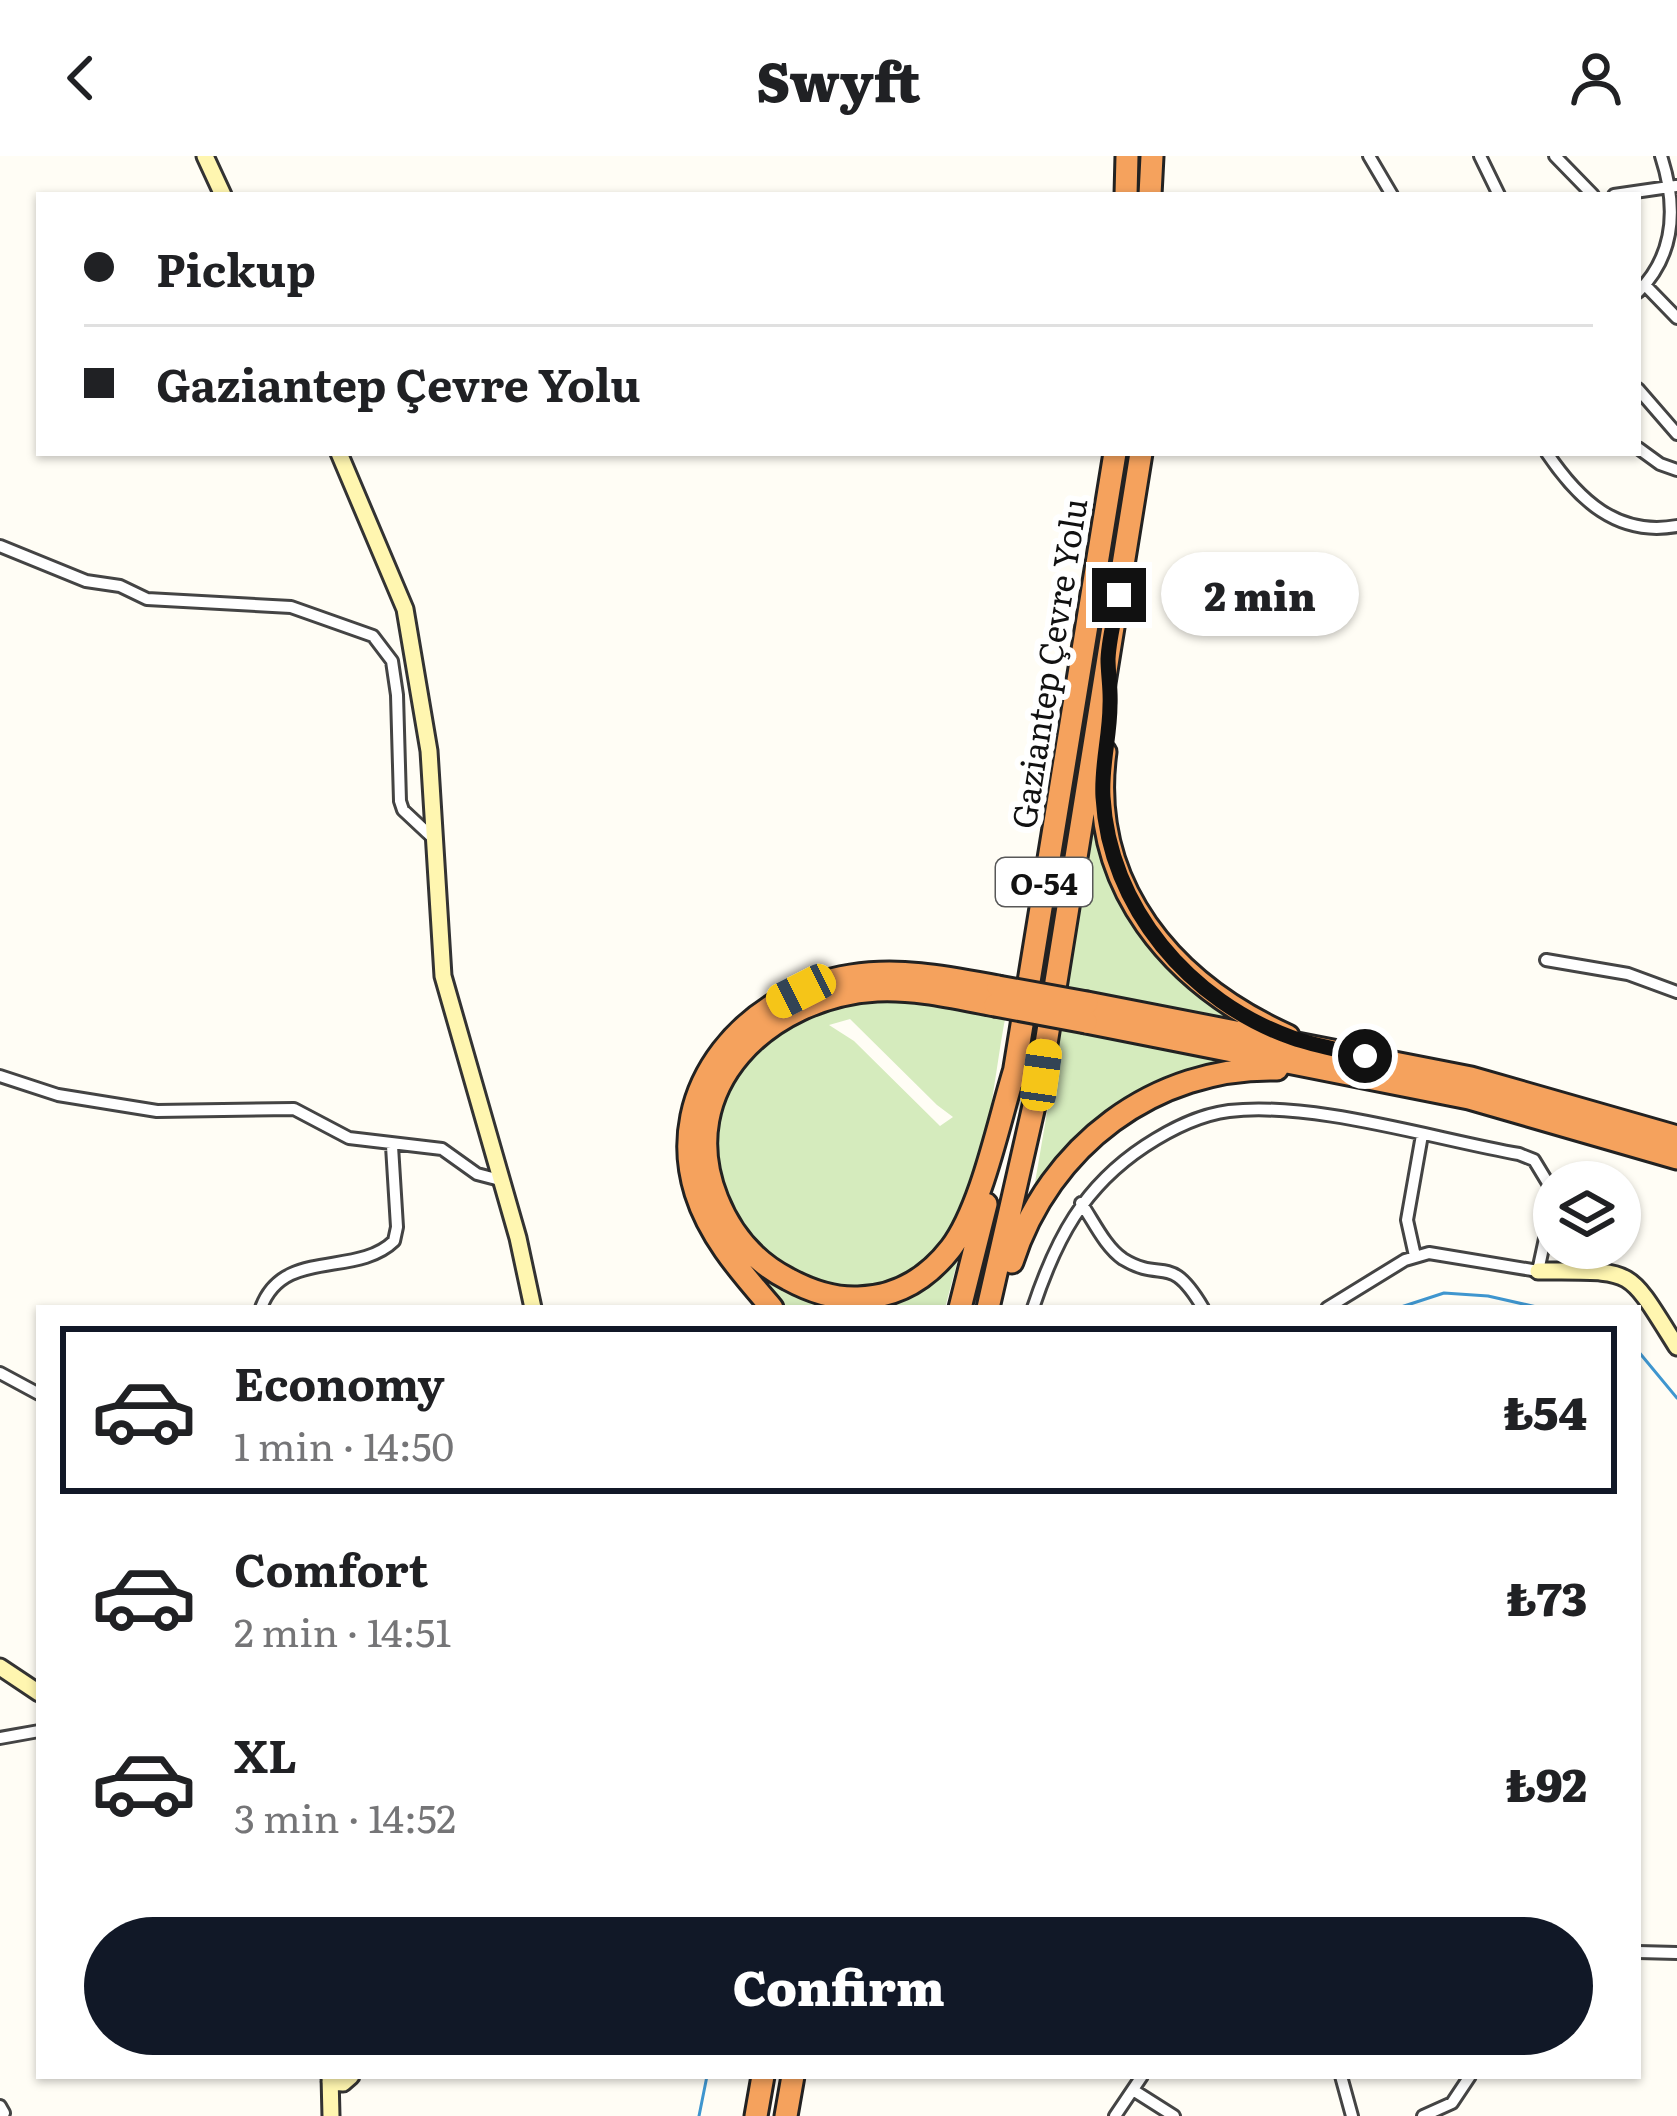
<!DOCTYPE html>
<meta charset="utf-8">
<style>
:root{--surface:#fff;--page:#f2f2f2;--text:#202124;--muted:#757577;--line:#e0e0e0;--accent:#111827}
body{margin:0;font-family:Literata,serif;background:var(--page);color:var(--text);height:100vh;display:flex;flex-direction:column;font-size:45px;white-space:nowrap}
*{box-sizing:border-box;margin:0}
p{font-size:39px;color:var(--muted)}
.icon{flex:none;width:66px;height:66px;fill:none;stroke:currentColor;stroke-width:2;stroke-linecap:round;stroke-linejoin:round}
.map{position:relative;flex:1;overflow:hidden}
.side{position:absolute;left:36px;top:1149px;width:1605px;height:774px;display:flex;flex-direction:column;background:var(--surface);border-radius:0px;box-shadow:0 3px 9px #0004}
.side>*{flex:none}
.hud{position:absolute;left:36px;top:36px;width:1605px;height:264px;border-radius:0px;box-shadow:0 3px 9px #0004;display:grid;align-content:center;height:264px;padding:0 48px;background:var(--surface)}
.buttons{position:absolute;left:1533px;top:1005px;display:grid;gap:24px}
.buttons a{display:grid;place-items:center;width:108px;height:108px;border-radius:50%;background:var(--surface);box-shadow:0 3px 9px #0004;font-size:60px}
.end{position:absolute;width:54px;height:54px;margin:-27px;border:15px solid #111;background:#fff;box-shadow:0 0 0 6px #fff}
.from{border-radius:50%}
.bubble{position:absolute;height:84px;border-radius:42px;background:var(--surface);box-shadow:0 3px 9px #0004;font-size:39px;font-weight:800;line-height:84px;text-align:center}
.car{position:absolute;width:36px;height:72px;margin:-36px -18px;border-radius:15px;box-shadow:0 0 9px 3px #0007;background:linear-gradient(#f5c518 24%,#345 0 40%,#f5c518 0 76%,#345 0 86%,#f5c518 0)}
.hud b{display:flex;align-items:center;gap:42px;height:114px;font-size:45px}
.hud b+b{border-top:3px solid var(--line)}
.hud i{width:30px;height:30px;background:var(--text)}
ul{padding:21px 0 0;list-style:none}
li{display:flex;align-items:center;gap:36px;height:168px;margin:0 24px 18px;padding:0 24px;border:6px solid transparent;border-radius:0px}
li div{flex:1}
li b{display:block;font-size:45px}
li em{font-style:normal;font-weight:800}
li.active{border-color:var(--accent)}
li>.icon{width:108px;height:108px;stroke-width:1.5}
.primary-button{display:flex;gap:24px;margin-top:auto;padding:24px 48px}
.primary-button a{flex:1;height:138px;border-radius:72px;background:var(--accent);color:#fff;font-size:48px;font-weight:800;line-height:138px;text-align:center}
header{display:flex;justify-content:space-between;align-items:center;height:156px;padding:0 48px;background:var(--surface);font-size:54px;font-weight:800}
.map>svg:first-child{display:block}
</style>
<header><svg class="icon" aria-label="back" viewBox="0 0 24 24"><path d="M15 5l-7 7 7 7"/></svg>Swyft<svg class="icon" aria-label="person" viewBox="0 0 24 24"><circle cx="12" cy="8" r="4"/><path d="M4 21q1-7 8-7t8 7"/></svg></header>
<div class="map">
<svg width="1677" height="1960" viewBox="0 0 1677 1960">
<rect width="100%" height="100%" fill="#fffdf5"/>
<path fill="#d5ebbd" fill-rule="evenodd" d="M1097,649L1122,739L1261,874L1067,836Z
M898,841L1006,858C992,928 989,1015 950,1077C854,1233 623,1029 751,901C774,878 803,857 835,848C854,842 878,843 898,841ZM850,863L937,949L953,961L940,970L854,885L829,869Z
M1062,869L1260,905L1166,926L1032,1044Z
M962,1088L945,1152H779L743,1103L866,1148Z"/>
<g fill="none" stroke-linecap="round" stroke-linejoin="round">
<path stroke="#3f96cf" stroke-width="3" d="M1398,1152L1444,1137L1488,1140L1541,1152
M1638,1195L1677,1242
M699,1960L707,1920"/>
<defs>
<path id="street" d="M1369,0L1392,39
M1480,0L1499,39
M1555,0L1593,39
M1614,39L1676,30
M1645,129L1677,162
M1638,136C1676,98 1677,49 1661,0
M1638,233L1677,278
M1638,292L1660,308L1677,314
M1547,297C1578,343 1617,381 1677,370
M0,390L86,425L120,430L147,443L291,451L373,480L392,505L397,539L400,645L403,654L434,683
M1546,804L1628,818L1677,836
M0,920L58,939L157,955L294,953L349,982L442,993L477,1018L500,1024
M1081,1047C1093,1064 1105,1091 1123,1103C1164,1128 1169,1095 1203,1152
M1415,1100L1407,1064L1422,979
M261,1152C283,1091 356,1122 394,1085L397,1071L392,990
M1033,1152C1056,1083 1083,1031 1145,990C1171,973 1198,959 1229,955C1313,945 1434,983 1519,998L1534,1004L1554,1037
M1327,1152L1405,1104L1429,1097L1538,1115L1554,1041
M0,1217L39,1238
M0,1582L39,1575
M1638,1796L1677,1797
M1341,1920L1352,1960
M1133,1934L1174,1960
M0,1950L4,1957L0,1956
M1115,1960L1142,1920
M1423,1960L1452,1947L1470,1920"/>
<path id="secondary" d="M205,0L223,39
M339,297L405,453L429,595L443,820L518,1082L533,1152
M1538,1115C1636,1116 1625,1108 1677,1191
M0,1511L39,1537
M330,1920L331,1960
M330,1926L343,1927L351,1920"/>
<path id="highway" d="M1126,39L1127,0
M1150,39L1152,0
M1105,596C1087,730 1173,828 1288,880
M1087,847L1471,922L1677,981
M995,849C957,842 916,832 877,834C769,840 672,931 717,1043C731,1078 755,1106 788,1123C810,1135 833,1143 858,1142C896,1141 927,1123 951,1092C982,1051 999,964 1015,913
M1086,866L1469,942L1677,1002
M1013,924L1115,297
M1012,1106C1049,990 1155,910 1277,913
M772,1152C742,1117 710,1082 696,1037C663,931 748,836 851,820C901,812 949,822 998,831
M960,1152L986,1048
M988,1152L1041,919L1141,297
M756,1960L763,1920
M786,1960L793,1920"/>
</defs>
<use href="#street" stroke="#444" stroke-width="16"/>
<use href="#secondary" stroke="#333" stroke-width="21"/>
<use href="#highway" stroke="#222" stroke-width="27"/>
<use href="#street" stroke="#fff" stroke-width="10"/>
<use href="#secondary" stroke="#fff6b0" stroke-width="15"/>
<use href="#highway" stroke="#f5a25d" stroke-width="21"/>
<defs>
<path id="highway-bridge" d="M998,831L1087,847
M995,849L1086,866"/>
</defs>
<use href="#highway-bridge" stroke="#222" stroke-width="27" stroke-linecap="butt"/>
<use href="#highway-bridge" stroke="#f5a25d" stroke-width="21"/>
</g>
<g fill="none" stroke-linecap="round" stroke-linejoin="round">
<path stroke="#111" stroke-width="15" d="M1119,439C1115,460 1109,482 1108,503C1108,518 1111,534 1110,549C1110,580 1101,610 1103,641C1109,751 1190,846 1293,882C1316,890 1341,894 1365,900"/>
</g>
<g text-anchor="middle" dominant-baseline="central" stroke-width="12" stroke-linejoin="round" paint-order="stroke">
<rect fill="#fff" stroke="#585858" stroke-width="3" x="996" y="702" width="96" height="48" rx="9"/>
<g font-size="30" font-weight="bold" fill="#111">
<text x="1044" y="726">O-54</text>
</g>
<g font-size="33" fill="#111" stroke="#fff">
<text transform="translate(1047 507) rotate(-81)">Gaziantep Çevre Yolu</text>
</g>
</g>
</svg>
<div class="buttons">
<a><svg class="icon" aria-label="layers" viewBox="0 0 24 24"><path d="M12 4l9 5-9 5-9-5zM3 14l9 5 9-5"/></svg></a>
</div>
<i class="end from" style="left:1365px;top:900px"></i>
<i class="end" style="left:1119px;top:439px"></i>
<div class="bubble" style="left:1161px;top:396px;width:198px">2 min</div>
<i class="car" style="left:801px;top:835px;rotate:243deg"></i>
<i class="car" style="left:1041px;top:919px;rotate:8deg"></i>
<div class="hud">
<b><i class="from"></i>Pickup</b>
<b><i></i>Gaziantep Çevre Yolu</b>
</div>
<section class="side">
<ul>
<li class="active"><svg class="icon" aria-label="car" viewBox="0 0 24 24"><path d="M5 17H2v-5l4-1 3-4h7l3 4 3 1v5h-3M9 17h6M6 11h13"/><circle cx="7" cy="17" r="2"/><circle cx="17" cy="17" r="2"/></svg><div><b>Economy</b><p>1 min · 14:50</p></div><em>₺54</em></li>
<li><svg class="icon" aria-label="car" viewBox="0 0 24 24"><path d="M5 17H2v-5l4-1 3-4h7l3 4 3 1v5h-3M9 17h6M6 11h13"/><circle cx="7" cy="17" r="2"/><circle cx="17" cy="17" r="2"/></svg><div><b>Comfort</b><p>2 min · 14:51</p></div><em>₺73</em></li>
<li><svg class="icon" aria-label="car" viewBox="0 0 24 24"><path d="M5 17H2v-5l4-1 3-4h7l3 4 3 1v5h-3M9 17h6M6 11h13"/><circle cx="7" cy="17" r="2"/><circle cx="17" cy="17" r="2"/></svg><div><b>XL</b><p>3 min · 14:52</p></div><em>₺92</em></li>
</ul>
<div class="primary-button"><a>Confirm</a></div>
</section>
</div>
